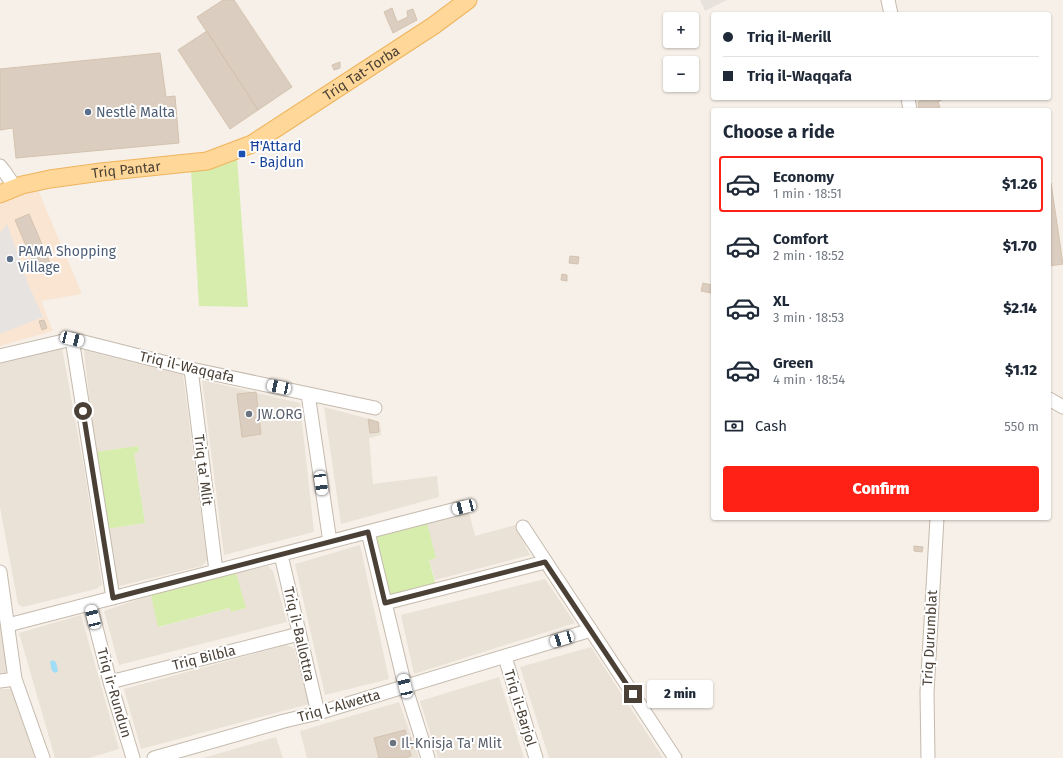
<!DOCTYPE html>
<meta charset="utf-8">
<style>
:root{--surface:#fff;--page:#f6f6f7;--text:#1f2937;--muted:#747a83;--line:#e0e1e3;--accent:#ff2116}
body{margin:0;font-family:"Fira Sans",sans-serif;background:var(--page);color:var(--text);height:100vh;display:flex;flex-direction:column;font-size:15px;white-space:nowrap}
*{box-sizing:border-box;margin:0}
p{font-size:13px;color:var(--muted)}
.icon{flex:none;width:22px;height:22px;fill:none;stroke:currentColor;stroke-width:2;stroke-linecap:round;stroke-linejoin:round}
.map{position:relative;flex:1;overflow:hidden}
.side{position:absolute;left:711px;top:108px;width:340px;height:412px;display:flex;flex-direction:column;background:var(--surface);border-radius:4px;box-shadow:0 1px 3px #0004}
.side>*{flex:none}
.banner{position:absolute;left:711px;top:12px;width:340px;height:88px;border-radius:4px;box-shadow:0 1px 3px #0004;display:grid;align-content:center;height:88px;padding:0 12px;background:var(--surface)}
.controls{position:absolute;left:663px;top:12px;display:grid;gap:8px}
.controls a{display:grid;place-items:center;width:36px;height:36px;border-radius:4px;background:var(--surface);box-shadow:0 1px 3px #0004;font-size:20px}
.end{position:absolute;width:18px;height:18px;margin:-9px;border:5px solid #4a4036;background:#fff;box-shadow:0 0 0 2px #fff}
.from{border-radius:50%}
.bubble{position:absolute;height:28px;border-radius:4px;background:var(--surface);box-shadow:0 1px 3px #0004;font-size:13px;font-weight:800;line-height:28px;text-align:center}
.car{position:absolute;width:12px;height:24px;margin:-12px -6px;border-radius:5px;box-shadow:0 0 3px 1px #0007;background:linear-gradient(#fff 24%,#345 0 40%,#fff 0 76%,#345 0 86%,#fff 0)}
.banner b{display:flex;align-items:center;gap:14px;height:38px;font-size:15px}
.banner b+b{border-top:1px solid var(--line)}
.banner i{width:10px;height:10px;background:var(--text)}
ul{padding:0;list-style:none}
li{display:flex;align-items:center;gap:12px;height:56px;margin:0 8px 6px;padding:0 4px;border:2px solid transparent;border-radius:4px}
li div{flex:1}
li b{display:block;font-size:15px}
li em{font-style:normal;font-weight:800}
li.on{border-color:var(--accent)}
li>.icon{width:36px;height:36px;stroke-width:1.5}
h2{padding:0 12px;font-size:18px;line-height:48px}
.pay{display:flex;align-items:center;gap:10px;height:44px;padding:0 12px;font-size:15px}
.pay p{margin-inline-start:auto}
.action{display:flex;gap:8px;margin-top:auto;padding:8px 12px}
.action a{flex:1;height:46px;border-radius:4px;background:var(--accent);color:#fff;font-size:16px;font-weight:800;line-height:46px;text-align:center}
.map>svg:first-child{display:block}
</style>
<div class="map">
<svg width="1063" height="758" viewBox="0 0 1063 758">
<rect width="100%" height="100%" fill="#f6f0e8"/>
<path fill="#eae2d6" d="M62,348L84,468L102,585L96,589L23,607L18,604L0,507V364Z
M84,350L183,375L207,560L202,566L119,586L107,529L145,523L134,453L139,452L138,446L95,452Z
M202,380L300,403L314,532L224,555Z
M324,407L380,422L381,435L369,438L373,484L437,476L439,497L341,524Z
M469,513L475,536L515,525L530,555L435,580L429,559L435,558L427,523Z
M360,545L389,679L325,695L295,564Z
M268,566L273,571L287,622L119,665L104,611L151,595L159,627L231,608V612L245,608L236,573Z
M545,579L575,623L414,674L401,615Z
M81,615L119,749L89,758H55L19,633Z
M0,622L9,668L6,676L0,677Z
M286,645L294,648L309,704L141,749L124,689Z
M591,647L663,758H549L520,667Z
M499,677L524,758H438L420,701Z
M0,689H12L35,758H0Z
M399,702L419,758H307L300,731Z
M276,737L283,758H203Z"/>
<path fill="#f9e5d2" d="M38,190L82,294L41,301L53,331L0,346V201Z"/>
<path fill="#e8e2dd" d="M700,0H727L705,11Z"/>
<path fill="#d7edae" d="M237,157L248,307L199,306L191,171Z
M138,446L139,452L134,453L145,523L107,529L95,452Z
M427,523L436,558L429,560L436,586L390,597L375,536Z
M236,573L246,608L231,612L230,608L158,627L151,595Z"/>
<path fill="#e7e3e0" d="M7,224L28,284L43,317L0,334V234Z"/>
<path fill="#a0ddf7" d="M52,660L56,662L58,671L56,673L52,671L50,662Z"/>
<path fill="#dbcec0" stroke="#d4c2af" d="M223,0H234L292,87L258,110L197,17Z
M392,8L397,22L408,17L407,11L413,9L417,20L393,33L384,12Z
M207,31L258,110L230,129L178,50Z
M160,53L166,97L175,96L179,143L16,158L13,128L0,130V69Z
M340,62V68L334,70L332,65Z
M924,98H943V99L938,102L940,107L933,110H919L918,102Z
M1051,183L1063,264L1049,266V184Z
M29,214L50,263L36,269L15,220Z
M570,256L579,257L578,264L569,263Z
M562,274L567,275V281L561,280Z
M703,283L712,285L711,293L701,291Z
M44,320L47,328L42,330L39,321Z
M256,392L261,434L242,437L237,394Z
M368,419L378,422L379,432L370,433Z
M914,546L923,547L922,552L914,551Z
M405,730L407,738L410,737L413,748L409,749L411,756L404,758H379L374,738Z"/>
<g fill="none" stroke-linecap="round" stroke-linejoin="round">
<defs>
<path id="minor" d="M888,0L891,14
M908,98L910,110
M0,166L4,171L15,187
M72,339L113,598
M0,356L72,339L191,369L375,408
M191,369L216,571
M308,394L330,542
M1049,399L1063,407
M523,527L675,758
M368,532L405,686L428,758
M281,555L318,713
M0,572L15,679L43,758
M385,603L545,562
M90,604L110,682L133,758
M8,625L464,507
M505,657L536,758
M0,681L15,679
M110,682L299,634
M154,758L284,721L318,713L591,630
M928,758L927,692L937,518"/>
<g id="major">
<path id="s1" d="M0,194L22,185L50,179L101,172L207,161L252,144L433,26L468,0"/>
</g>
</defs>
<use href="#minor" stroke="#c5baad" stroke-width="15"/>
<use href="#major" stroke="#efb45d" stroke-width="19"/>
<use href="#minor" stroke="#fff" stroke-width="13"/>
<use href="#major" stroke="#ffd798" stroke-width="17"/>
</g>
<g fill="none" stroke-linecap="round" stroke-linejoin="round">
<path stroke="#4a4036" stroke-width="5" d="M83,411L113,598L368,532L385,603L545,562L633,694"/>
</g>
<g fill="#5c6f8a" stroke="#fff" stroke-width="1.5">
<circle cx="88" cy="112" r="4"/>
<circle cx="10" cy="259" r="4"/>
</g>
<rect fill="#1a4fb4" stroke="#fff" stroke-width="1.5" x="238" y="150" width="8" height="8" rx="2"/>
<g fill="#6b7280" stroke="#fff" stroke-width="1.5">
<circle cx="249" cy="414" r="4"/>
<circle cx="393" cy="743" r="4"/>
</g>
<g text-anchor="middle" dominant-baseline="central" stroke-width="4" stroke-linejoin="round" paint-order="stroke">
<g font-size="14" fill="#4a4036" stroke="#fff">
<text stroke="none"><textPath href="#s1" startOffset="389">Triq Tat-Torba</textPath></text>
<text stroke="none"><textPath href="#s1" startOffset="129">Triq Pantar</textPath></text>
<text transform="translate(187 367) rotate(13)">Triq il-Waqqafa</text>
<text transform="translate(203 470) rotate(83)">Triq ta' Mlit</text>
<text transform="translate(299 634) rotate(77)">Triq il-Ballottra</text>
<text transform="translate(930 638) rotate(-87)">Triq Durumblat</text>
<text transform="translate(204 658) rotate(-14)">Triq Bilbla</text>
<text transform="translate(114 693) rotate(74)">Triq ir-Rundun</text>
<text transform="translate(339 706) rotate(-16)">Triq l-Alwetta</text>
<text transform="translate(520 708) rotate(73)">Triq il-Barjol</text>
</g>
<g font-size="14" fill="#4e5e75" stroke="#fff" text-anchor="start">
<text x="96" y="112">Nestlè Malta</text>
<text x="18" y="251">PAMA Shopping<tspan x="18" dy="16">Village</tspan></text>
</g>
<g font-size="14" fill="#164399" stroke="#fff" text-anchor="start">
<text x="250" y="146">Ħ'Attard<tspan x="250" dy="16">- Bajdun</tspan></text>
</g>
<g font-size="14" fill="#5b616d" stroke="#fff" text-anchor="start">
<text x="257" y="414">JW.ORG</text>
<text x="401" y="743">Il-Knisja Ta' Mlit</text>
</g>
</g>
</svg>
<div class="controls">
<a>+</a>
<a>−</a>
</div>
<i class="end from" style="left:83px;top:411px"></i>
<i class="end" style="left:633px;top:694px"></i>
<div class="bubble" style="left:647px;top:680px;width:66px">2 min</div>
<i class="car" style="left:72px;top:339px;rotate:104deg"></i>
<i class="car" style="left:279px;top:387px;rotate:282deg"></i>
<i class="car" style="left:321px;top:483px;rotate:172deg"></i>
<i class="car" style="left:464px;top:507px;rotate:256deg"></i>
<i class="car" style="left:93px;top:617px;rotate:346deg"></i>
<i class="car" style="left:562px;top:639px;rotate:253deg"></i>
<i class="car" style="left:405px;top:686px;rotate:347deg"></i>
<div class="banner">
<b><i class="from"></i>Triq il-Merill</b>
<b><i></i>Triq il-Waqqafa</b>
</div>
<section class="side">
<h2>Choose a ride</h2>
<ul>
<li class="on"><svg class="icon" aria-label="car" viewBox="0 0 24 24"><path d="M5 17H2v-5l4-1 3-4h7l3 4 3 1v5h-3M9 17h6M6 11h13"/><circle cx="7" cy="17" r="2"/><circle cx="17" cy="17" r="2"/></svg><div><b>Economy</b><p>1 min · 18:51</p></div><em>$1.26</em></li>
<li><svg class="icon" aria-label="car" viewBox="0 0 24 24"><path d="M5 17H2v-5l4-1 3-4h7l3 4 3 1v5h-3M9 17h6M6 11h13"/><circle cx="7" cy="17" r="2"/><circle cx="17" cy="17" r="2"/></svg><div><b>Comfort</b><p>2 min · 18:52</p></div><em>$1.70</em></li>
<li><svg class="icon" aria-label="car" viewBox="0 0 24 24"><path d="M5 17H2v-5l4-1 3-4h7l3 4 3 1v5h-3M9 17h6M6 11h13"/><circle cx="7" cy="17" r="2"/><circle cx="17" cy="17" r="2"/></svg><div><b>XL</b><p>3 min · 18:53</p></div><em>$2.14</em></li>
<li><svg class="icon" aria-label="car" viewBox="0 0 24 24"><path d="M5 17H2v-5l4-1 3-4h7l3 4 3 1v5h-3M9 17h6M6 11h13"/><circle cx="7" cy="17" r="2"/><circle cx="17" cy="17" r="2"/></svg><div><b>Green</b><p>4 min · 18:54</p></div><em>$1.12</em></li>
</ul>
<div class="pay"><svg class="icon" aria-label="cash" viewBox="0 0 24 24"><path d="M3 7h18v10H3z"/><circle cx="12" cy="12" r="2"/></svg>Cash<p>550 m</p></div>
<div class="action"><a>Confirm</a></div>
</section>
</div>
